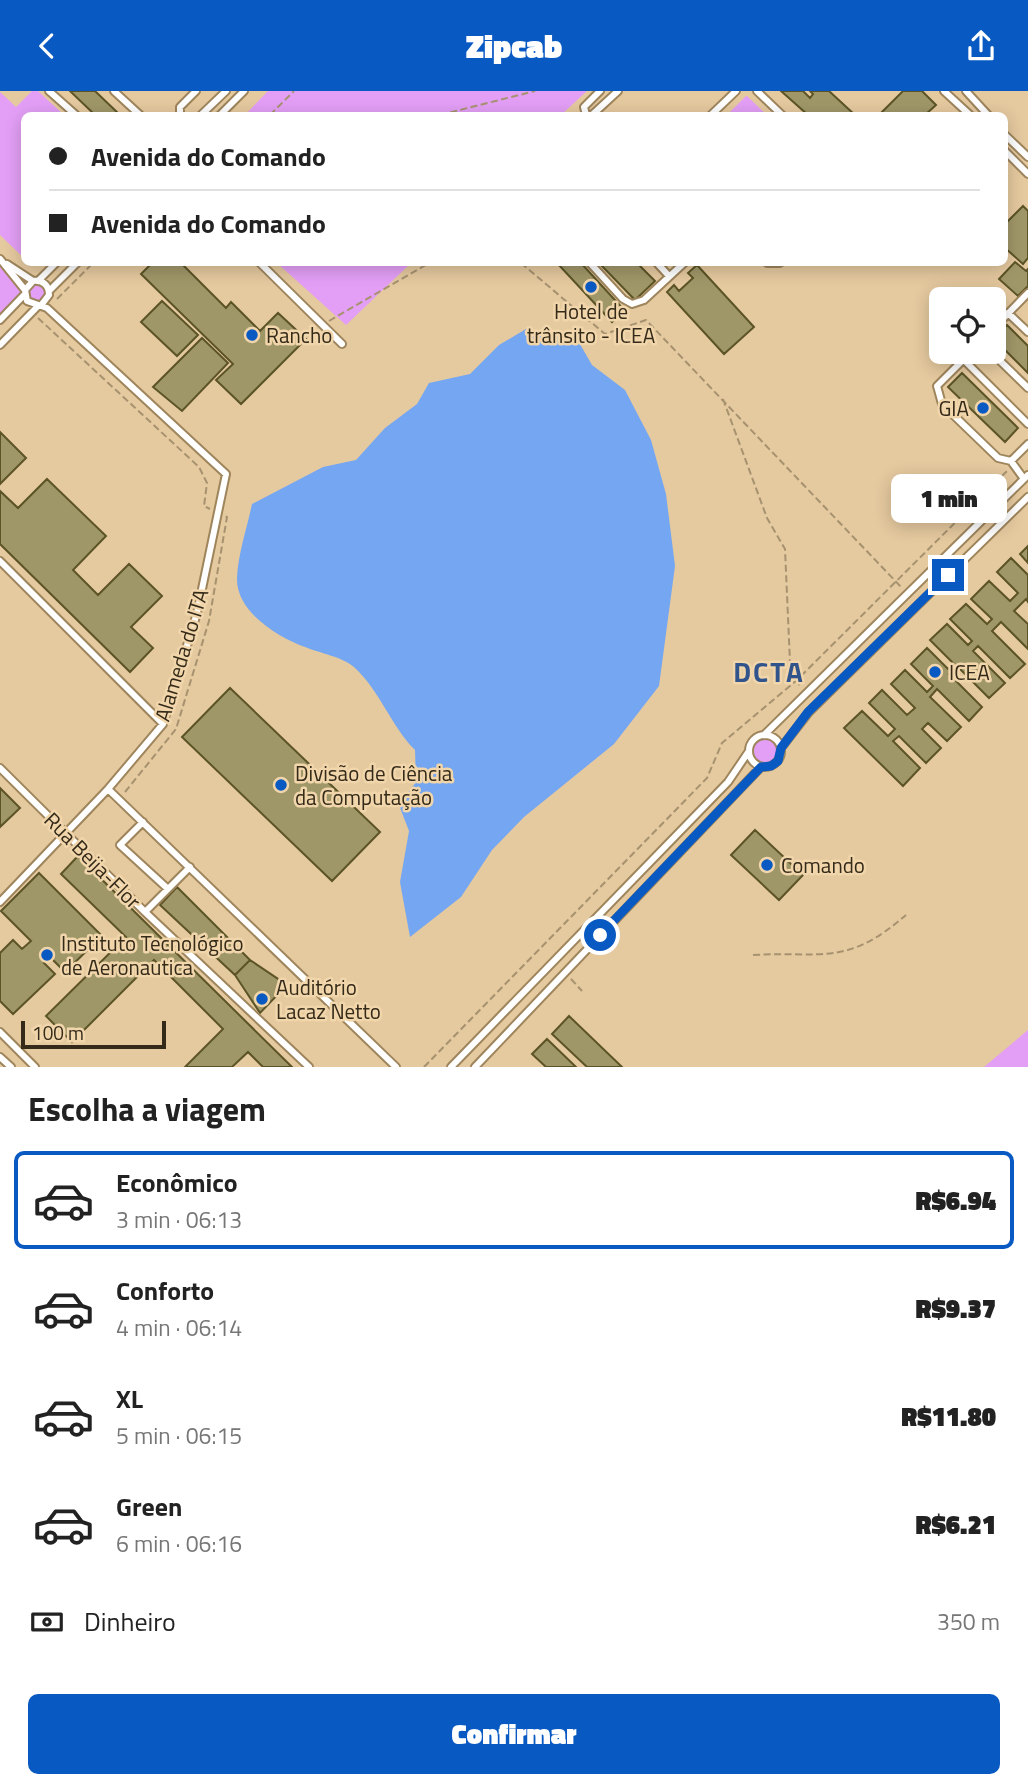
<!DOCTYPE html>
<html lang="pt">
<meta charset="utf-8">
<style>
:root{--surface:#fff;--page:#f2f2f2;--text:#222;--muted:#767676;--line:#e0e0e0;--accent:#0959c3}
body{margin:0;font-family:"Titillium Web",sans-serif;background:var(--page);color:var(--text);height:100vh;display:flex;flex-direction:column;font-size:26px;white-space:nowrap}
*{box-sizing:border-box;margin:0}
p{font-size:23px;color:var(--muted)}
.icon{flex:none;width:38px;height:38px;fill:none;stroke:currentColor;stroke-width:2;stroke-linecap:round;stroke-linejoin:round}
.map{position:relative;height:976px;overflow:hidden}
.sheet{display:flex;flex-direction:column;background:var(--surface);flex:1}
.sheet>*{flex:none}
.guide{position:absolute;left:21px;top:21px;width:987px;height:154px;border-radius:10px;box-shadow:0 4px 18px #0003;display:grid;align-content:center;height:154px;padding:0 28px;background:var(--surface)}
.controls{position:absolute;left:929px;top:196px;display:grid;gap:14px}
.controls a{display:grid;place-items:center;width:77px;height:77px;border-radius:10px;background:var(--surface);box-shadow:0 4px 18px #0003;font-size:35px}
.scale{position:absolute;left:21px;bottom:18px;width:145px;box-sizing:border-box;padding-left:7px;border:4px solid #342a19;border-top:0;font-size:19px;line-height:24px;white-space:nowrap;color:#342a19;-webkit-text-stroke:5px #f2d6ab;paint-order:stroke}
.end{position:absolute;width:32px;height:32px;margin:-16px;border:9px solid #0959c3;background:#fff;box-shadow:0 0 0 4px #fff}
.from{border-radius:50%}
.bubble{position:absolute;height:49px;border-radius:10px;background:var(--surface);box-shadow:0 4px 18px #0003;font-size:23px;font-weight:800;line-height:49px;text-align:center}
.guide b{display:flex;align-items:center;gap:24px;height:66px;font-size:26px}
.guide b+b{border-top:2px solid var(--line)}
.guide i{width:18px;height:18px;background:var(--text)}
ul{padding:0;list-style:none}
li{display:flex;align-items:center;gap:21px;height:98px;margin:0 14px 10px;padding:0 14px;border:4px solid transparent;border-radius:10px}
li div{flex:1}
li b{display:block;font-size:26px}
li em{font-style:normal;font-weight:800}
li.active{border-color:var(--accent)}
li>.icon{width:63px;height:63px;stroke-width:1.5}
h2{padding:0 28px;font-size:32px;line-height:84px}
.pay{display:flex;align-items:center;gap:18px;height:77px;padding:0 28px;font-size:26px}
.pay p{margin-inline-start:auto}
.action{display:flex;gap:14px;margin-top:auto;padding:14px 28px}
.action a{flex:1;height:80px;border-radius:10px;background:var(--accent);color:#fff;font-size:28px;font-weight:800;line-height:80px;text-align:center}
header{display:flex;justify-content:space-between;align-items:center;height:91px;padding:0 28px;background:var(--accent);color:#fff;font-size:32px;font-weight:800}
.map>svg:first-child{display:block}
</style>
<header><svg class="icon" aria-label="back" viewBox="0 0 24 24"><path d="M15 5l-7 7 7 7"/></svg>Zipcab<svg class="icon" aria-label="share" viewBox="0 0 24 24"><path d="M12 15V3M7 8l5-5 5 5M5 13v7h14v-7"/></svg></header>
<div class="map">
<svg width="1028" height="976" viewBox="0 0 1028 976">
<rect width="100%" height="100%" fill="#e5c99f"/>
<path fill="#e39ff6" d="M32,0H38L64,24H24V167L0,144V1L16,16Z
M268,0H587L561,24H245Z
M746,5H747L767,24H727Z
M0,168L25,203L0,229Z
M277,172H411L346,234Z
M28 202a9 9 0 1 1 18 0a9 9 0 1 1-18 0Z
M751 660a14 14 0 1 1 28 0a14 14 0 1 1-28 0Z
M1028,939V976H984Z"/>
<path fill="#75a6f2" d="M526,238L577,248L592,274L625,299L651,349L666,403L675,475L659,595L614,653L524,726L492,759L461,806L410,846L400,791L409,740L399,714L416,691L415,659C391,635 380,600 355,577C344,566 319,562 305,556C278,546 236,521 237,487C238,463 247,437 252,413L323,376L356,369L385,337L417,313L429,292L470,283L499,254Z"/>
<path fill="#a09769" stroke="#5c5427" stroke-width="2" d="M70,0H95L120,24H95Z
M781,0H803L810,7L813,3L810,0H829L855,24H808Z
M903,0H922L936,14L925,24H879Z
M1023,115L1028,120V167L1023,173L1004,156V134Z
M1015,171L1026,180L1028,178V195L1018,205L999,188Z
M152,172H181L226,217L231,211L260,240L278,222L306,248L241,313L216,289L233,273L141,183Z
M557,172H581L625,220L612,231Z
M599,172H637L655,190L635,209Z
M697,174L754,236L724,263L667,201L674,194L679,200L693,187L688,182Z
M162,210L198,244L177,265L141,231Z
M1007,234L1028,255V282L994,248Z
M202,247L228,272L182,320L153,296Z
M962,282L1018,337L1005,351L948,296Z
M0,341L26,367L0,393Z
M47,388L106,445L73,479L98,504L129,473L162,505L131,536L153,557L130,581L0,453V400L18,417Z
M1028,455V472L1020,463Z
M1011,467L1028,484V511L1026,508L1014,520L1028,533V558L1001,531L992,540L1025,573L1010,587L978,555L973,560L1005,592L989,607L957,575L949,583L982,616L969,630L937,598L930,606L961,636L947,650L928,632L922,638L941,657L926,672L899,645L893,650L920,677L903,695L844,637L862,620L888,645L895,638L869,612L882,599L907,624L915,617L891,593L905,579L927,601L933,595L911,573L927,557L948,578L954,573L930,549L947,533L968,554L972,550L950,528L966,513L987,533L992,528L971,508L989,490L1010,510L1018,502L997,481Z
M230,597L380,741L332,790L182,646Z
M0,697L20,717L0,736Z
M755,739L803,784L779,809L731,764Z
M78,765L292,976H263L248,961L232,976H185L223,938L154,869L72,951L46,925L126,846L61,783Z
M39,782L102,845L65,881L50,866L44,872L55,883L13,923L0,910V862L13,849L22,858L31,850L1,820Z
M177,796L250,869L235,884L160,814Z
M250,869L287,894L260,922L235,884Z
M569,925L622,976H587L552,943Z
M547,948L576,976H546L532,963Z"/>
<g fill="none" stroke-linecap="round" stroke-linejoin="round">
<defs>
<path id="service" d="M49,0L76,24
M114,0L140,24
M757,0L782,24
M944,0L970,24
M966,0L988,24
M180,24V16L196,0
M201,24L226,0
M220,24L244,0
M586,24L584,16L600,0
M592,24L618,0
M711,24L736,0
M1004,43L1028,66
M1004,59L1028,83
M0,168L25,199
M260,172L342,253
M590,172L623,208L632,213L644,209L684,172
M657,172L669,185
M767,172H780
M7,173L33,190
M38,190L56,172
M49,200L77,172
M1008,222L1028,241
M0,229L25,203
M994,237L1028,202
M0,254L38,215
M971,261L937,295L942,313L998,367L1011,370L1024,388
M991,261L1028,297
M963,268L1028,333
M1011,370L1028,353
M0,470L163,633
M764,644L1028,384
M749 660a16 16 0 1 1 32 0a16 16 0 1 1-32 0Z
M781,657L809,621L1028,406
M0,677L145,821L309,976
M108,698L396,976
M143,731L120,754L168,798
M0,811L108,698L163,633L197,522L226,383L47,217L27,210L25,199L33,190C43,189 49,194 49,204L42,213
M145,821L190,776
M0,941L35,976
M0,966L11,976
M451,976L728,691L749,660
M475,976L761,676"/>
</defs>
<use href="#service" stroke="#9e855c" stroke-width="10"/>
<path stroke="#a79270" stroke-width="2" stroke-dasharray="7 3.5" stroke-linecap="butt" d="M270,24L294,0
M440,24L535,0
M521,172L605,243L646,229L902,497
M57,208L93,172
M38,227L199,376L207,392L204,415L210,418
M329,230L429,172
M723,308L767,427L785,458L790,571L800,596
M125,701L176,638L209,530L227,426L224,425
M753,864C823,860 846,876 906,824
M571,888L582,900
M424,976L707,687L722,652L797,589L1008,379"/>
<use href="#service" stroke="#fff" stroke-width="6"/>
</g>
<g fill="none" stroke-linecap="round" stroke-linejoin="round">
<path stroke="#0959c3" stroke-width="9" d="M600,844L761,676L771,675L778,670L781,657L808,621L948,484"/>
</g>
<g fill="#0959c3" stroke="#f2d6ab" stroke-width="2.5">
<circle cx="591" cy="196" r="7"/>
<circle cx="252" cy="244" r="7"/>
<circle cx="983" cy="317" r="7"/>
<circle cx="935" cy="581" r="7"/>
<circle cx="281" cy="694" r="7"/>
<circle cx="767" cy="774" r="7"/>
<circle cx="47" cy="864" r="7"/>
<circle cx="262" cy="908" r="7"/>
</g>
<g text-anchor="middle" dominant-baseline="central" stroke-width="5" stroke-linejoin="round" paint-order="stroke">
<g font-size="21" fill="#342a19" stroke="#f2d6ab" text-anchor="start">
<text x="591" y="220" text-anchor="middle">Hotel de<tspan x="591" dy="24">trânsito - ICEA</tspan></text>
<text x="266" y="244">Rancho</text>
<text x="969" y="317" text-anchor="end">GIA</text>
<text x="949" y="581">ICEA</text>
<text x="295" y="682">Divisão de Ciência<tspan x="295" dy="24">da Computação</tspan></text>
<text x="781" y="774">Comando</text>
<text x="61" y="852">Instituto Tecnológico<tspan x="61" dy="24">de Aeronautica</tspan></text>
<text x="276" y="896">Auditório<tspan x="276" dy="24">Lacaz Netto</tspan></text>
</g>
<g font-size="21" fill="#342a19" stroke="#f2d6ab">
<text transform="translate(181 564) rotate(-73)">Alameda do ITA</text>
<text transform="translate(93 769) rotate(45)">Rua Beija-Flor</text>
</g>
<g font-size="28" font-weight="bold" letter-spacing="2" fill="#30548b" stroke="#f2d6ab">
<text x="769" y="580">DCTA</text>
</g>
</g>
</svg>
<div class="controls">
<a><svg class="icon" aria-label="locate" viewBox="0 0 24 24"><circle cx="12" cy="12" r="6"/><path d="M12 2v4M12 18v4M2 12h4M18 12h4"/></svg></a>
</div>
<div class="scale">100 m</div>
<i class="end from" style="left:600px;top:844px"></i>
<i class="end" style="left:948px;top:484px"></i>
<div class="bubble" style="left:891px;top:383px;width:116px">1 min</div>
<div class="guide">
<b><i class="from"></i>Avenida do Comando</b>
<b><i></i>Avenida do Comando</b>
</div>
</div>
<section class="sheet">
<h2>Escolha a viagem</h2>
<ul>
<li class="active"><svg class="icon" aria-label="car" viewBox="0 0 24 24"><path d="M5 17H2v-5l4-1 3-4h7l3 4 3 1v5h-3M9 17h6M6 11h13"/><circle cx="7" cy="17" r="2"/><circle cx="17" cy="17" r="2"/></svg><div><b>Econômico</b><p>3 min · 06:13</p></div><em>R$6.94</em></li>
<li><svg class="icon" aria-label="car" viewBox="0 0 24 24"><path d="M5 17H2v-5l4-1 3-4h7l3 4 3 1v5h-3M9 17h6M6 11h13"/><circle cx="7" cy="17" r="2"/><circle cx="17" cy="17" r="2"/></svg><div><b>Conforto</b><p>4 min · 06:14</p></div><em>R$9.37</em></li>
<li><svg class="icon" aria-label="car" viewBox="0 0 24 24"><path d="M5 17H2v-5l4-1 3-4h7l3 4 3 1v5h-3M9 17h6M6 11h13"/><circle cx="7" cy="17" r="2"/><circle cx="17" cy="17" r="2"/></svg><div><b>XL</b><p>5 min · 06:15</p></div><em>R$11.80</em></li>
<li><svg class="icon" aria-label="car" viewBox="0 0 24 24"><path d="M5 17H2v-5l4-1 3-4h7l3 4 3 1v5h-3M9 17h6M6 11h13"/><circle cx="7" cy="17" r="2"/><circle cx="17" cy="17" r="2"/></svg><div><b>Green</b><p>6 min · 06:16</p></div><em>R$6.21</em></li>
</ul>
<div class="pay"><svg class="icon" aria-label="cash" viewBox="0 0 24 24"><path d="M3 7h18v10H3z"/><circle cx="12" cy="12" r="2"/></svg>Dinheiro<p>350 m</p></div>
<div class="action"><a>Confirmar</a></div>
</section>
